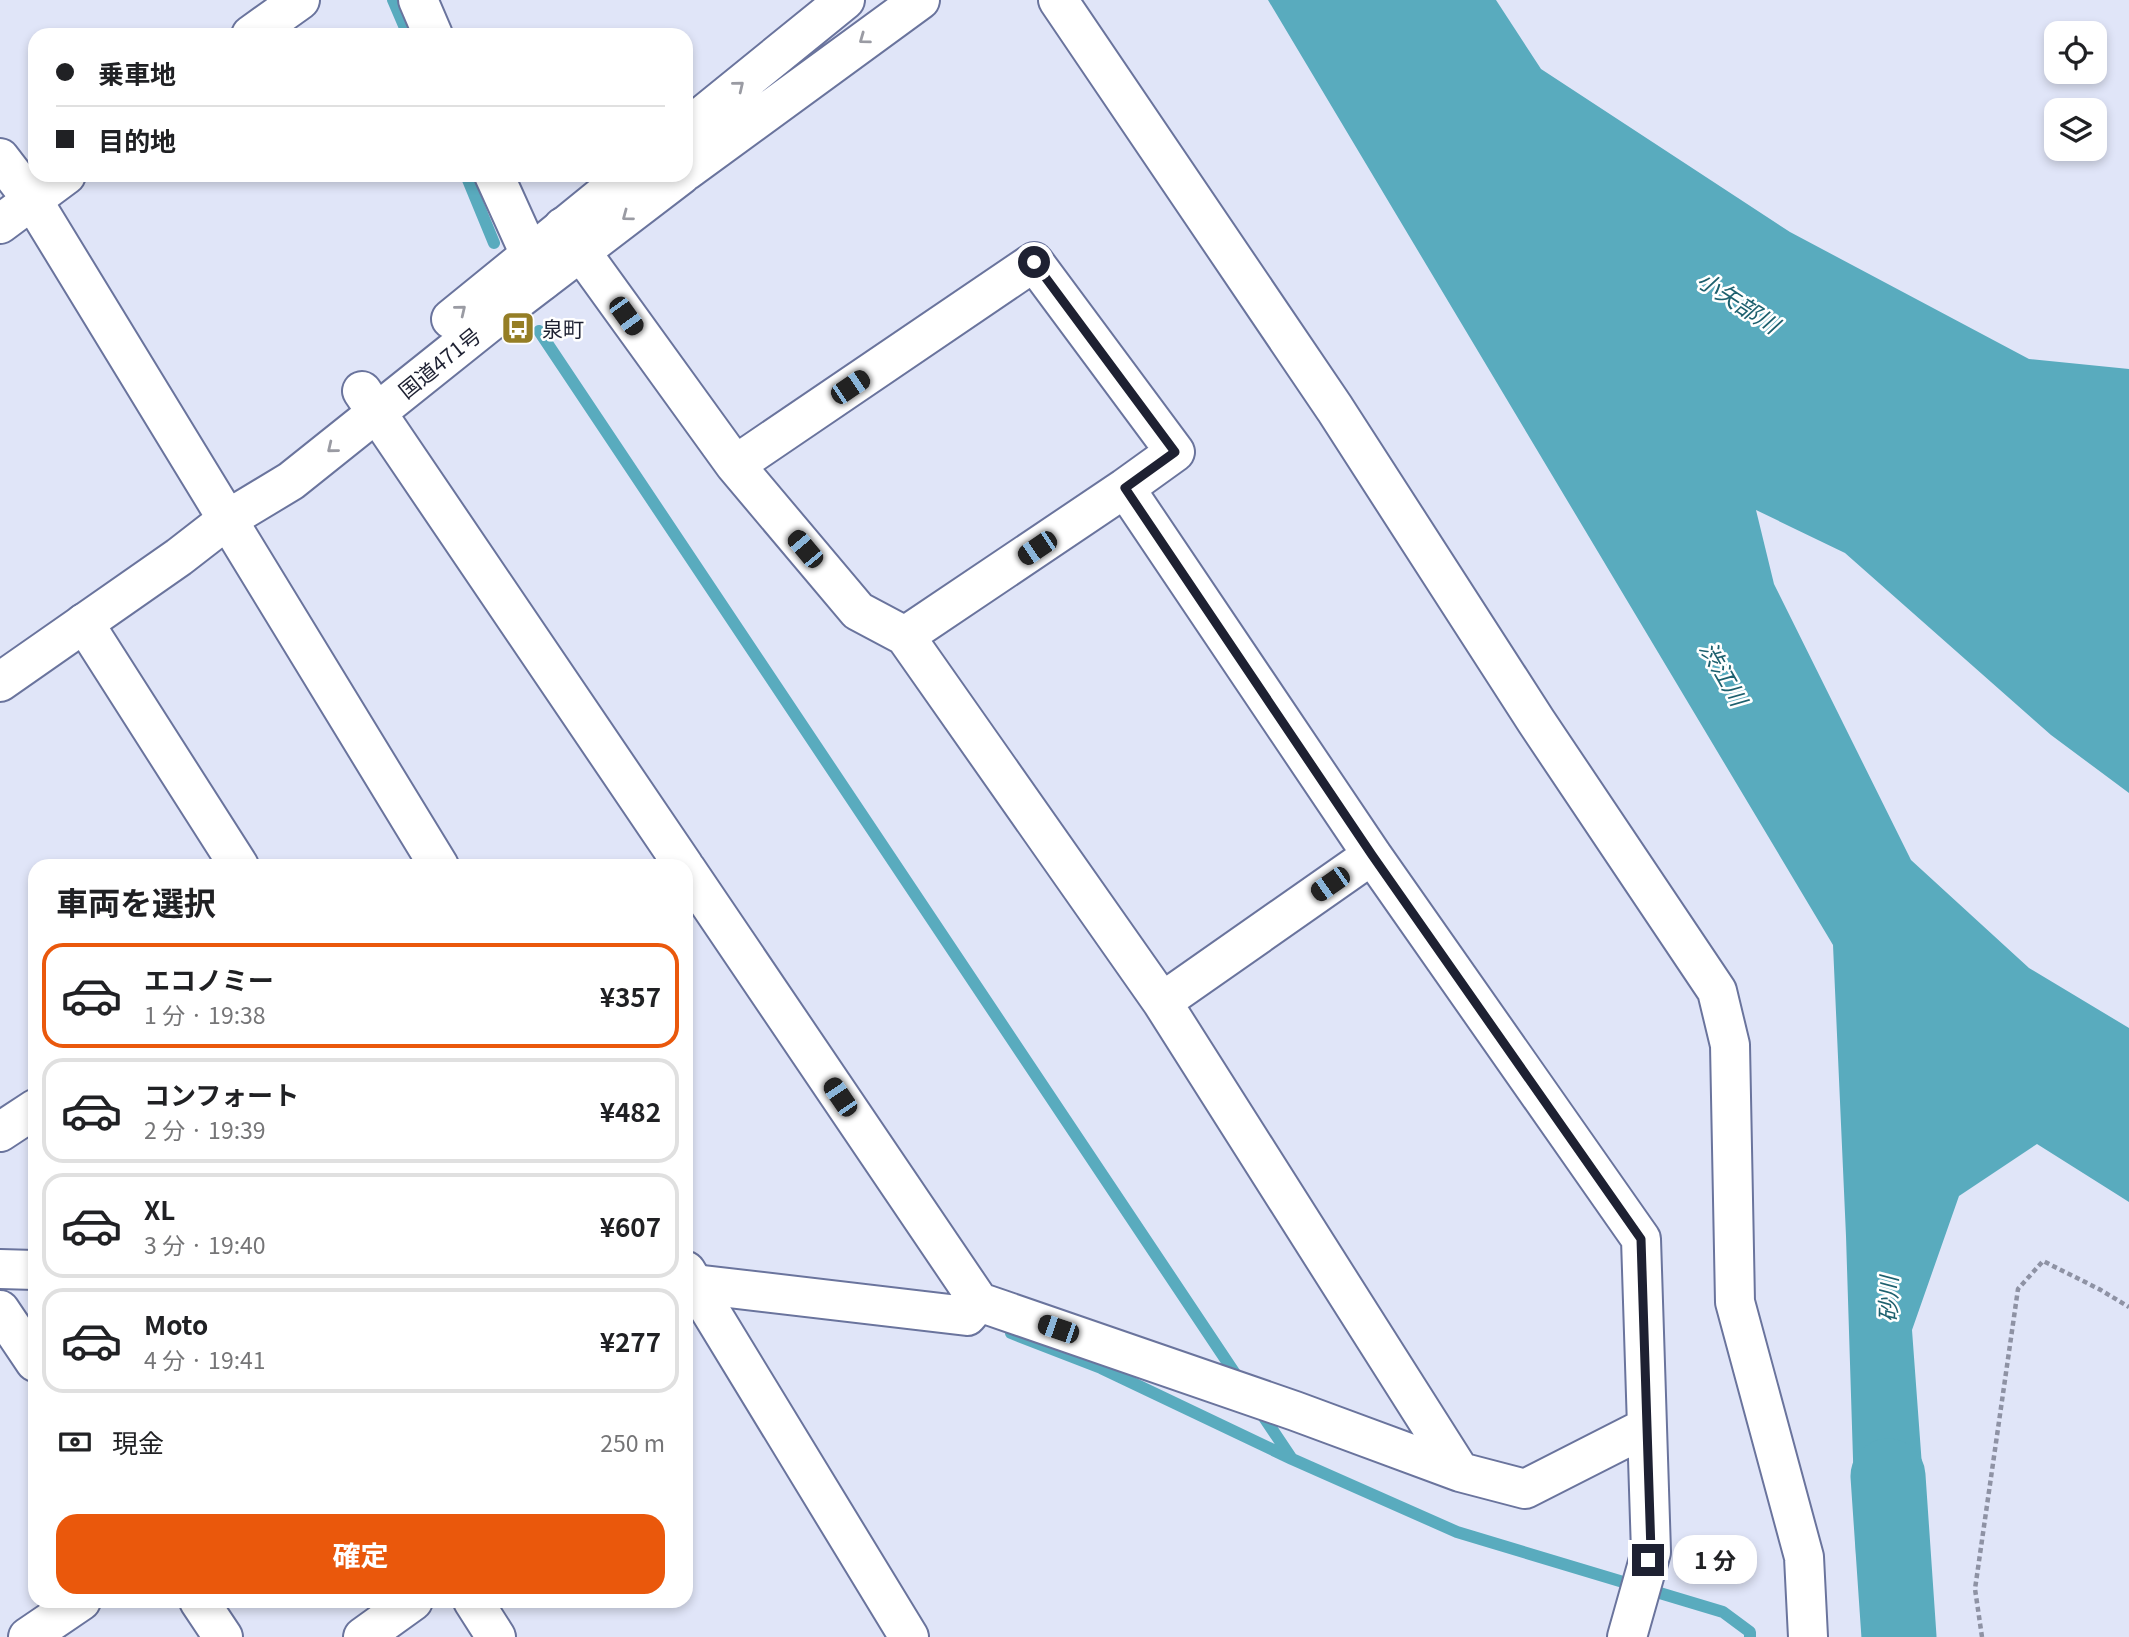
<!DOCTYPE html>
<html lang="ja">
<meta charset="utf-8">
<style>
:root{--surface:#fff;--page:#f6f6f6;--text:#202124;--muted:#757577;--line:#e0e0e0;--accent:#ea580c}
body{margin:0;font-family:Georgia,"Noto Sans JP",serif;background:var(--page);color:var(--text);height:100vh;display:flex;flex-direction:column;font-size:26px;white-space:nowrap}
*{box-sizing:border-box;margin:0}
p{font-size:23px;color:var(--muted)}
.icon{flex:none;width:38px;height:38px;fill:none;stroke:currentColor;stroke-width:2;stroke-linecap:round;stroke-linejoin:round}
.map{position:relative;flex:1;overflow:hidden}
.details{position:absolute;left:28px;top:859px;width:665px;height:749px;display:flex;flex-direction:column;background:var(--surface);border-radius:21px;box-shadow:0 4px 10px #0003}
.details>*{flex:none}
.guide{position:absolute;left:28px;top:28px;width:665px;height:154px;border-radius:21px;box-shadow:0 4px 10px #0003;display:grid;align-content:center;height:154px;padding:0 28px;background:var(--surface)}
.controls{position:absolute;left:2044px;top:21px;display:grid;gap:14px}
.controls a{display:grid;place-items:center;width:63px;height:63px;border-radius:14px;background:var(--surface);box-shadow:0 4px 10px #0003;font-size:35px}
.end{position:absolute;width:32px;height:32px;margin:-16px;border:9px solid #1e2132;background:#fff;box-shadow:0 0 0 4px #fff}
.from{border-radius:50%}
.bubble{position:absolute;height:49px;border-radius:21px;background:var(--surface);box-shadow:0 4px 10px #0003;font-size:23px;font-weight:700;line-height:49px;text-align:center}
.car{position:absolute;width:21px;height:42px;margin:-21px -10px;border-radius:9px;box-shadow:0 0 5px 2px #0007;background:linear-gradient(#222 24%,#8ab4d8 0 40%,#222 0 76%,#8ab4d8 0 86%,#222 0)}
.guide b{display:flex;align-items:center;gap:24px;height:66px;font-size:26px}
.guide b+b{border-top:2px solid var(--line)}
.guide i{width:18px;height:18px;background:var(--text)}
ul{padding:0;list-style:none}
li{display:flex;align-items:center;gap:21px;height:105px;margin:0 14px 10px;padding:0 14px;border:4px solid var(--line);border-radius:21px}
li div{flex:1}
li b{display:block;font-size:26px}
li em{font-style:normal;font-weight:700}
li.current{border-color:var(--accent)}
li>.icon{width:63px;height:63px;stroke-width:1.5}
h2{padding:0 28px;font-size:32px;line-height:84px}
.pay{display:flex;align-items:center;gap:18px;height:77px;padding:0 28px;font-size:26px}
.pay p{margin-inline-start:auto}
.button{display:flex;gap:14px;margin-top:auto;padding:14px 28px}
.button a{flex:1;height:80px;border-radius:21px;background:var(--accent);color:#fff;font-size:28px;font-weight:700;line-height:80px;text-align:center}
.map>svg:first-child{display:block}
</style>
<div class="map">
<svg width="2129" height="1637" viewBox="0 0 2129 1637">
<rect width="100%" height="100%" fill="#e0e5f8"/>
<path fill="#59abbe" d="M1268,0H1496L1541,69L1790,232L2029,359L2129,369V793L2051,735L1845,553L1756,510L1774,584L1911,860L2029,968L2129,1028V1202L2037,1144L1959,1196L1912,1330L1932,1602L1856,1554L1846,1236L1833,945Z"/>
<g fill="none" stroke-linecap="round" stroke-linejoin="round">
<path stroke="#59abbe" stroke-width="12" d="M393,0L408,35
M466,175L494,243
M539,331L1240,1381
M1011,1333L1101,1368L1292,1459L1457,1532L1723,1612L1750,1632V1637
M1259,1410L1292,1459"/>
<path stroke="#59abbe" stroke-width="75" d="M1888,1476L1899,1637"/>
<defs>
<path id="street" d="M418,0L433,35
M1058,0L1335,409L1536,721L1717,991L1730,1045L1735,1302L1804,1557L1808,1637
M251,35L300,0
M494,175L542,281
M0,224L66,175
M563,227L735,465L858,611L905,636L1162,1002L1460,1472
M362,391L684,866
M735,465L1034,262L1175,452L1125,488L905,636
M1125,488L1372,855L1641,1239L1651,1552L1627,1637
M84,623L239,866
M686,869L979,1302L1295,1411L1460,1472L1525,1489L1647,1427
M1162,1002L1372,855
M0,1132L35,1109
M0,1269L35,1270
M686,1283L967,1316L979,1302
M0,1310L35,1362
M199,1601L223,1637
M473,1601L496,1637
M28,1637L81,1601
M363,1637L413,1601"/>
<path id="secondary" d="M0,158L33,201L439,866
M686,1271L909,1637"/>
<path id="highway" d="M686,129L845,0
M686,171L920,0
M451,319L628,175
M0,682L179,557L228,519L291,481L520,298L681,175"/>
</defs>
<use href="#street" stroke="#6a749d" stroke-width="42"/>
<use href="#secondary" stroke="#6a749d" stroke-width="42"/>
<use href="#highway" stroke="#6a749d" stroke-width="42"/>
<path stroke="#8e92a4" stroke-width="4.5" stroke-dasharray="5 3.5" stroke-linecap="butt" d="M1982,1637L1975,1589L2018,1289L2043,1261L2099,1289L2129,1307"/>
<use href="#street" stroke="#fff" stroke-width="38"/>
<use href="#secondary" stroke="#fff" stroke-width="38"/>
<use href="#highway" stroke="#fff" stroke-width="38"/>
</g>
<defs><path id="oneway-chevron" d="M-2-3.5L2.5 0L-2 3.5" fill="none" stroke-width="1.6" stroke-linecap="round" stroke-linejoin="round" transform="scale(1.75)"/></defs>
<g stroke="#9a9ba3">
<use href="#oneway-chevron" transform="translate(864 39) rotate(144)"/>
<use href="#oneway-chevron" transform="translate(739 86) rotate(-39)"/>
<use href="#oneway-chevron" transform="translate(627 216) rotate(143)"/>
<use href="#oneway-chevron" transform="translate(461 310) rotate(-39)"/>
<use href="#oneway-chevron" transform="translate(332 448) rotate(141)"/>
</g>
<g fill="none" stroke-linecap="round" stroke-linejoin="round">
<path stroke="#1e2132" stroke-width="9" d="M1034,262L1175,452L1125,488L1372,855L1641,1239L1651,1552L1648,1560"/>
</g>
<defs>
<symbol id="bus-square" viewBox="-11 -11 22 22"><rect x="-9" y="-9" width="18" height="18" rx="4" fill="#957e26" stroke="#fff"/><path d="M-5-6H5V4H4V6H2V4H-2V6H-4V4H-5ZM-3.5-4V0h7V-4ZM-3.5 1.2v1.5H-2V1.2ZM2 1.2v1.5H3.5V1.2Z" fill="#fff"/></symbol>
</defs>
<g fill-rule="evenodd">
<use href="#bus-square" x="499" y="309" width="38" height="38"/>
</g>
<g text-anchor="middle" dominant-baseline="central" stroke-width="5" stroke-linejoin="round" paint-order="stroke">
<g font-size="21" fill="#1e2132" stroke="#fff" text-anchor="start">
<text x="542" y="328">泉町</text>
</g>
<g font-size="21" fill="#1e2132" stroke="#fff">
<text transform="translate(439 362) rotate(-39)">国道471号</text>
</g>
<g font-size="23" font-style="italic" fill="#1d606e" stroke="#fff">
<text transform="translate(1739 301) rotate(33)">小矢部川</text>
<text transform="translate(1725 673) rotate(60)">渋江川</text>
<text transform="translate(1887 1299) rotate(-89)">砂川</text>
</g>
</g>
</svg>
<div class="controls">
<a><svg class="icon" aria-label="locate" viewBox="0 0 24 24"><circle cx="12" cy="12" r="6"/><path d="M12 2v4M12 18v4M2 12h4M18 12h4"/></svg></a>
<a><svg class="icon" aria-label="layers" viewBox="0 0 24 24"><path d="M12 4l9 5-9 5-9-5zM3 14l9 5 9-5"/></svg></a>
</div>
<i class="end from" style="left:1034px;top:262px"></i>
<i class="end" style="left:1648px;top:1560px"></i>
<div class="bubble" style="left:1673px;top:1535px;width:84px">1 分</div>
<i class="car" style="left:626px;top:316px;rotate:144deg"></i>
<i class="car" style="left:850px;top:387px;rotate:56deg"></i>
<i class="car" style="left:1037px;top:548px;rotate:236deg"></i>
<i class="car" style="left:805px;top:549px;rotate:320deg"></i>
<i class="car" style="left:1330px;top:884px;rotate:235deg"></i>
<i class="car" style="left:840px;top:1097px;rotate:326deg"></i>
<i class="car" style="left:1058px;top:1329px;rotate:289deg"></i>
<div class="guide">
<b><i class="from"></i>乗車地</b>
<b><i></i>目的地</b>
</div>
<section class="details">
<h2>車両を選択</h2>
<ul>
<li class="current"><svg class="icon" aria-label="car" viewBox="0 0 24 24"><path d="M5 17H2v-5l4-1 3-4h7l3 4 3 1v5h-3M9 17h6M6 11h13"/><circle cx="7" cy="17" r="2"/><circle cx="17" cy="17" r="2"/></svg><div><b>エコノミー</b><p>1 分 · 19:38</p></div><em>¥357</em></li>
<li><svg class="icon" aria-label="car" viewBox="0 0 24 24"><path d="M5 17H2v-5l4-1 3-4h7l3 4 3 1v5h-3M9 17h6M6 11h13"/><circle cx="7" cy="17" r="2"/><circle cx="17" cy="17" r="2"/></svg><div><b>コンフォート</b><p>2 分 · 19:39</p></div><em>¥482</em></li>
<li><svg class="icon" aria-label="car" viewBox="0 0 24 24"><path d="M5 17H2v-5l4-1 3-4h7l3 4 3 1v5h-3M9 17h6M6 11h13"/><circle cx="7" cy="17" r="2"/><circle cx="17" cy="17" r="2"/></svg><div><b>XL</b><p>3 分 · 19:40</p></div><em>¥607</em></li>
<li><svg class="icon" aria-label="car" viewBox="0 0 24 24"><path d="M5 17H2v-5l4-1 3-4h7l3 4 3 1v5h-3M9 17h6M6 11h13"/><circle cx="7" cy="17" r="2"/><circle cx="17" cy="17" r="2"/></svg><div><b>Moto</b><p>4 分 · 19:41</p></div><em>¥277</em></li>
</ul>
<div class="pay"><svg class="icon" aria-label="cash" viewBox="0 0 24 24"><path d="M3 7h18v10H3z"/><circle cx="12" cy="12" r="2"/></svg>現金<p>250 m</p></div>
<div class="button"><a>確定</a></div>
</section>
</div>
